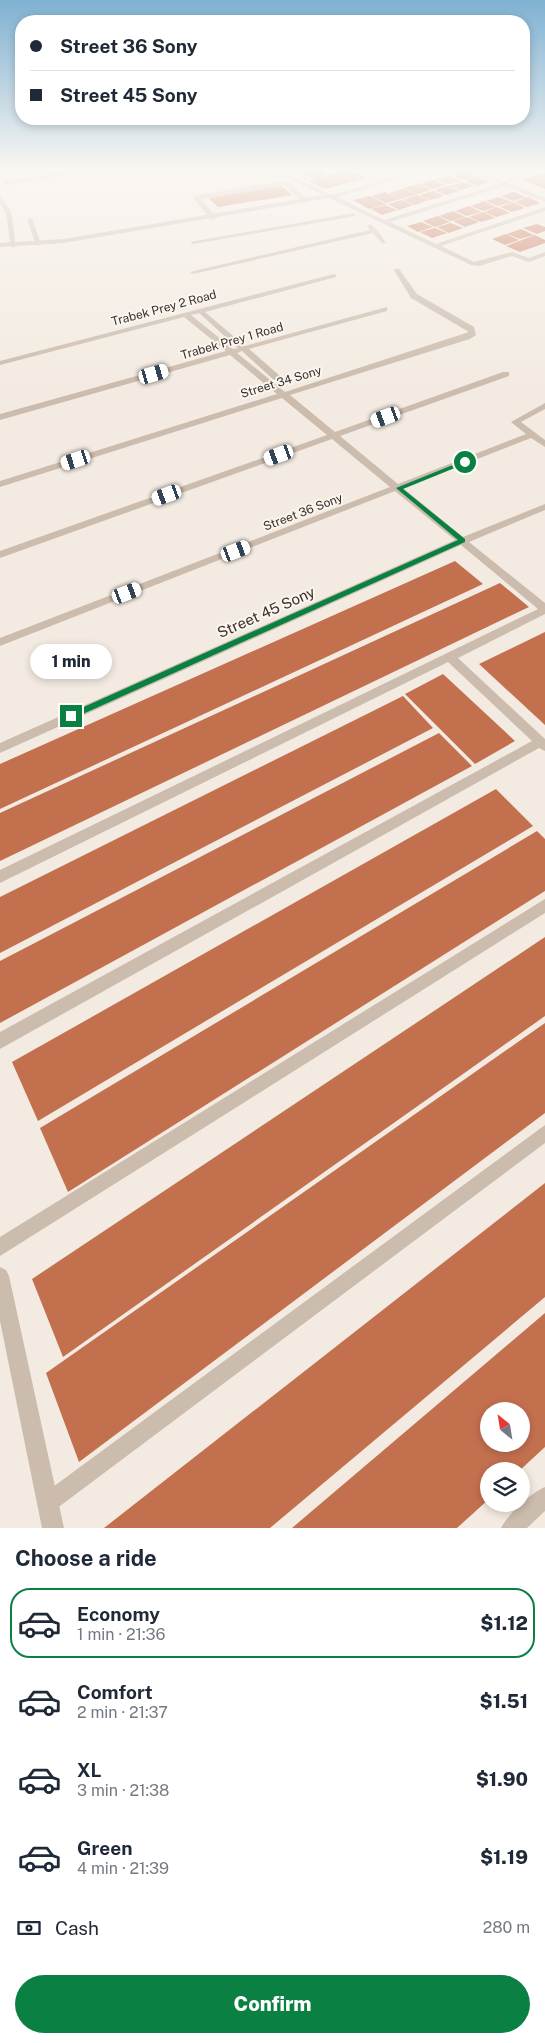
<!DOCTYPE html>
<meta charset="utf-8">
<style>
:root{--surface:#fff;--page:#f6f6f7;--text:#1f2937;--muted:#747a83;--line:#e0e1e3;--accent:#0b8043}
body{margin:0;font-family:"Public Sans",sans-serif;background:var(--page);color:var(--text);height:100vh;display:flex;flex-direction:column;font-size:19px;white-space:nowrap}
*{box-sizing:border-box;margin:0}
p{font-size:16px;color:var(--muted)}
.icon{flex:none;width:28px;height:28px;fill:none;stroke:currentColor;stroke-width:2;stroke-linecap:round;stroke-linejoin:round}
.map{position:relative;height:1528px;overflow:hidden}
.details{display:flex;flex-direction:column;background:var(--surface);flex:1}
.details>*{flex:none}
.top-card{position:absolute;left:15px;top:15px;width:515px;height:110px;border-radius:20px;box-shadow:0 2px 8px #0003;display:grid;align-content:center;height:110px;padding:0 15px;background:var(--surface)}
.needle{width:32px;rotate:330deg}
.controls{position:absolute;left:480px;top:1402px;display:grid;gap:10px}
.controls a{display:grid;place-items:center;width:50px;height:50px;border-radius:50%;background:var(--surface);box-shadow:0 2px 8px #0003;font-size:25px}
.end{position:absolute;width:22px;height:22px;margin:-11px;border:6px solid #0b8043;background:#fff;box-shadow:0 0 0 2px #fff}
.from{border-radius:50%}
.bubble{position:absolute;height:35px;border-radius:18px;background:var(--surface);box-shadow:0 2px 8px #0003;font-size:16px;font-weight:800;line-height:35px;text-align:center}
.car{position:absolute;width:15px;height:30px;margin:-15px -8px;border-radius:6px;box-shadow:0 0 4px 1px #0007;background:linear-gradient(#fff 24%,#345 0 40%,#fff 0 76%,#345 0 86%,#fff 0)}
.top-card b{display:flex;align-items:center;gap:18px;height:48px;font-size:19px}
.top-card b+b{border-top:1px solid var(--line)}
.top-card i{width:12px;height:12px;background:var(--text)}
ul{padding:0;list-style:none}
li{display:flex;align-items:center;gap:15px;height:70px;margin:0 10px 8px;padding:0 5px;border:2px solid transparent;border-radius:20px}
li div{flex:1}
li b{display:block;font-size:19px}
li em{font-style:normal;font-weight:800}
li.selected{border-color:var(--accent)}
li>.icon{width:45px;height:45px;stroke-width:1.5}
h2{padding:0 15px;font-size:22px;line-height:60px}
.pay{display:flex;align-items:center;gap:12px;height:55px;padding:0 15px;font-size:19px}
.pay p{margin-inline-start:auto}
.cta{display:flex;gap:10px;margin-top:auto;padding:10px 15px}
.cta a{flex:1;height:58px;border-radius:30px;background:var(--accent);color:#fff;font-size:20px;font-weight:800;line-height:58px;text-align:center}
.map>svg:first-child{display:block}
</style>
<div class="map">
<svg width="545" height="1528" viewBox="0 0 545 1528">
<rect width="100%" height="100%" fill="#f3ebe1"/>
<path fill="#c3704f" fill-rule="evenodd" d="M298,171H318L327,175L314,179Z
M345,171H351L366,178L325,189L309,181Z
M464,171L476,176L463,180L451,175Z
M545,173V189L522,180Z
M449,176L461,181L448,184L435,179Z
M478,177L489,182L477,186L465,181Z
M433,180L446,185L432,189L420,184Z
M462,182L474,186L461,190L449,186Z
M418,184L431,190L417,194L404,188Z
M280,185L292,195L218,207L207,197Z
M448,186L459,191L446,195L434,190Z
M403,189L417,194L402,199L389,193Z
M433,191L444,196L431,200L419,195Z
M385,192L401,199L386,203L372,196Z
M514,192L526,197L513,201L501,196Z
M417,195L429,200L415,205L403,200Z
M370,196L386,204L369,209L353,200Z
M499,197L512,202L498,206L486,201Z
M528,197L540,203L527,207L515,202Z
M402,200L413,205L399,210L388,204Z
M484,201L496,207L483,211L471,206Z
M513,202L525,208L512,212L500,207Z
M385,205L397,210L382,215L371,209Z
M469,206L481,212L467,216L455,211Z
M497,207L510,213L496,217L484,212Z
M453,211L465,217L451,221L439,216Z
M483,212L495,218L481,222L469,217Z
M438,216L450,222L435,227L423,221Z
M467,217L479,222L465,227L453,221Z
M421,222L433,227L418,232L407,226Z
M451,223L463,228L449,233L437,227Z
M537,224L545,227V231L537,234L523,228Z
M435,228L447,233L432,238L420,232Z
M521,229L534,235L520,239L507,234Z
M506,234L519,240L505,245L492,239Z
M535,235L545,240V243L520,252L506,246Z
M455,561L483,584L0,809V764Z
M500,583L529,607L0,861V813Z
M545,632V725L479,664Z
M443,674L515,741L475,764L405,694Z
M403,696L433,728L0,953V897Z
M439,733L472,766L0,1023V961Z
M496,789L533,826L38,1121L12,1062Z
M537,831L545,839V891L68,1192L40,1128Z
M545,937V1016L63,1357L32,1279Z
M545,1023V1113L79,1462L46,1373Z
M545,1183V1297L270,1528H104Z
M545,1313V1447L519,1471H489V1499L457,1528H292ZM489,1411H521V1444H489Z"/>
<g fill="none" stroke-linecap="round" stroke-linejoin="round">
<path stroke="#cbbcad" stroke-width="5" d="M6,183L83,171
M0,199L9,214L13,245
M213,217L196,198L285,183L305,200
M30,220L38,243"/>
<path fill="#cbbcad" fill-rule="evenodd" d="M274,171H282L332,195L415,171H425L337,197L384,220L500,184L471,171H479L545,198V202L505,186L390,222L436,244L545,207V211L441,246L474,262L512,252L529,258L545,252V256L529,262L512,256L479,266L471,265L329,198L64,243L0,247V243L64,239L323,195Z
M357,171H365L379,178L374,179Z
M530,171H539L510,181L507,179Z
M354,213L356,216L193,244L190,242Z
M370,224L377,230L386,243H382L373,233L193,274L190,272L370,230L367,226Z
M395,269H399L417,294L474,327L476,335L470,339L290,395L335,432L503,372H509V376L340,436L398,484L526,434L511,422L545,403V409L521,422L545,440V447L531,438L403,488L463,537L545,504V510L469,542L545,603V614L458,658L545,739V751L539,748L0,1049V1032L532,741L448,662L0,883V870L538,609L461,545L0,753V743L455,540L395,491L0,646V638L390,487L332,439L0,558V551L327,435L282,398L0,487V481L277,394L230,355L0,420V414L226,351L184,317L0,365V361L334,274L336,275V277L205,312L245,346L387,307V311L249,349L280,376V380H274L242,351L237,353L285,392L469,332L411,298L394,270ZM199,313L238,348L233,349L191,315Z
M545,899V913L0,1256V1237Z
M545,1125V1143L56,1509L49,1512L42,1509L39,1502L42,1495Z"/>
<path fill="#cbbcad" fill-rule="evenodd" d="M0,1267L6,1270L9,1276L64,1528H42L0,1321Z
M545,1487V1511L527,1528H501C507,1515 532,1492 545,1487Z"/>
</g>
<linearGradient id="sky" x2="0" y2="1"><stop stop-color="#7eb1d2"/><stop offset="0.44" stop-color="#faf6f2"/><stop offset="1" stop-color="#faf6f2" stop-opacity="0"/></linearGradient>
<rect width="545" height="385" fill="url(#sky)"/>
<path fill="#0b8043" d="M465,460L467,463L403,489L465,539V542L74,718H68V714L458,540L396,488Z"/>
<g text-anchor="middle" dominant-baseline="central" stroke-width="4" stroke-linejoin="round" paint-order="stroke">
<g font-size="12" fill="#3a302b" stroke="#faf5ee">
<text transform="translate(164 308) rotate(-15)">Trabek Prey 2 Road</text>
<text transform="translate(232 341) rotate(-16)">Trabek Prey 1 Road</text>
<text transform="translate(281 382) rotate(-17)">Street 34 Sony</text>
<text transform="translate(303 512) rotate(-21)">Street 36 Sony</text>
</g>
<g font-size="15" fill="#3a302b" stroke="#faf5ee">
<text transform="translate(266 612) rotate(-24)">Street 45 Sony</text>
</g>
</g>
</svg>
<div class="controls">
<a><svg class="needle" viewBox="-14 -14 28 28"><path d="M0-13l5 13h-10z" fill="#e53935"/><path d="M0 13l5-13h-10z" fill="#747a83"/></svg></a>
<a><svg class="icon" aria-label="layers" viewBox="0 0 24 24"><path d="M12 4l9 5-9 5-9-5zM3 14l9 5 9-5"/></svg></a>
</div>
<i class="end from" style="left:465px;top:462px"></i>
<i class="end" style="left:71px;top:716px"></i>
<div class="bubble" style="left:30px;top:644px;width:82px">1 min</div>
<i class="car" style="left:154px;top:374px;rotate:74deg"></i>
<i class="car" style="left:386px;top:417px;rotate:250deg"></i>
<i class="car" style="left:279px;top:455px;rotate:250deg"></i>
<i class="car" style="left:76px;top:460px;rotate:252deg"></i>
<i class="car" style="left:167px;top:495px;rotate:250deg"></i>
<i class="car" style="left:236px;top:551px;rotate:69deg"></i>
<i class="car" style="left:127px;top:593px;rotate:69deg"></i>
<div class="top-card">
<b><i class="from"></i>Street 36 Sony</b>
<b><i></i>Street 45 Sony</b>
</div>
</div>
<section class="details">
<h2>Choose a ride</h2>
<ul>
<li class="selected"><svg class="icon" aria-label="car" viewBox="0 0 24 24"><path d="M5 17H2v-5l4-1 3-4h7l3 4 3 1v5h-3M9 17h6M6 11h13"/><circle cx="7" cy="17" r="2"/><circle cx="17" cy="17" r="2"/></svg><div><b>Economy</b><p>1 min · 21:36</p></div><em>$1.12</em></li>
<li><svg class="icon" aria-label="car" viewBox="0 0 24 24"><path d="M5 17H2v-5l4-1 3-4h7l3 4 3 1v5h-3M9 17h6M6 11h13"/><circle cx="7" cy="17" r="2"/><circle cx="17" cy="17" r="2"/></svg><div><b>Comfort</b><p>2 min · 21:37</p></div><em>$1.51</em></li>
<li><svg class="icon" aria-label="car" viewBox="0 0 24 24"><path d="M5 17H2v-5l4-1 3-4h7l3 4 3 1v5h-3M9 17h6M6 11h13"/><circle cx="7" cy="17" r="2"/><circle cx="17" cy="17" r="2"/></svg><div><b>XL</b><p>3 min · 21:38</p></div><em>$1.90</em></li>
<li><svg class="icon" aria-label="car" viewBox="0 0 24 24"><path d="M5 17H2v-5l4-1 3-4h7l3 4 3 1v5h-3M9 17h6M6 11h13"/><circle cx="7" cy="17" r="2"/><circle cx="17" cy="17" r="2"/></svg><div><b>Green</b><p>4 min · 21:39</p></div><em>$1.19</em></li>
</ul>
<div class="pay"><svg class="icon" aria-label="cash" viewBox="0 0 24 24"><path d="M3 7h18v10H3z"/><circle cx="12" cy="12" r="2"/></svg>Cash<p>280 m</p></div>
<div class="cta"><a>Confirm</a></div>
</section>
